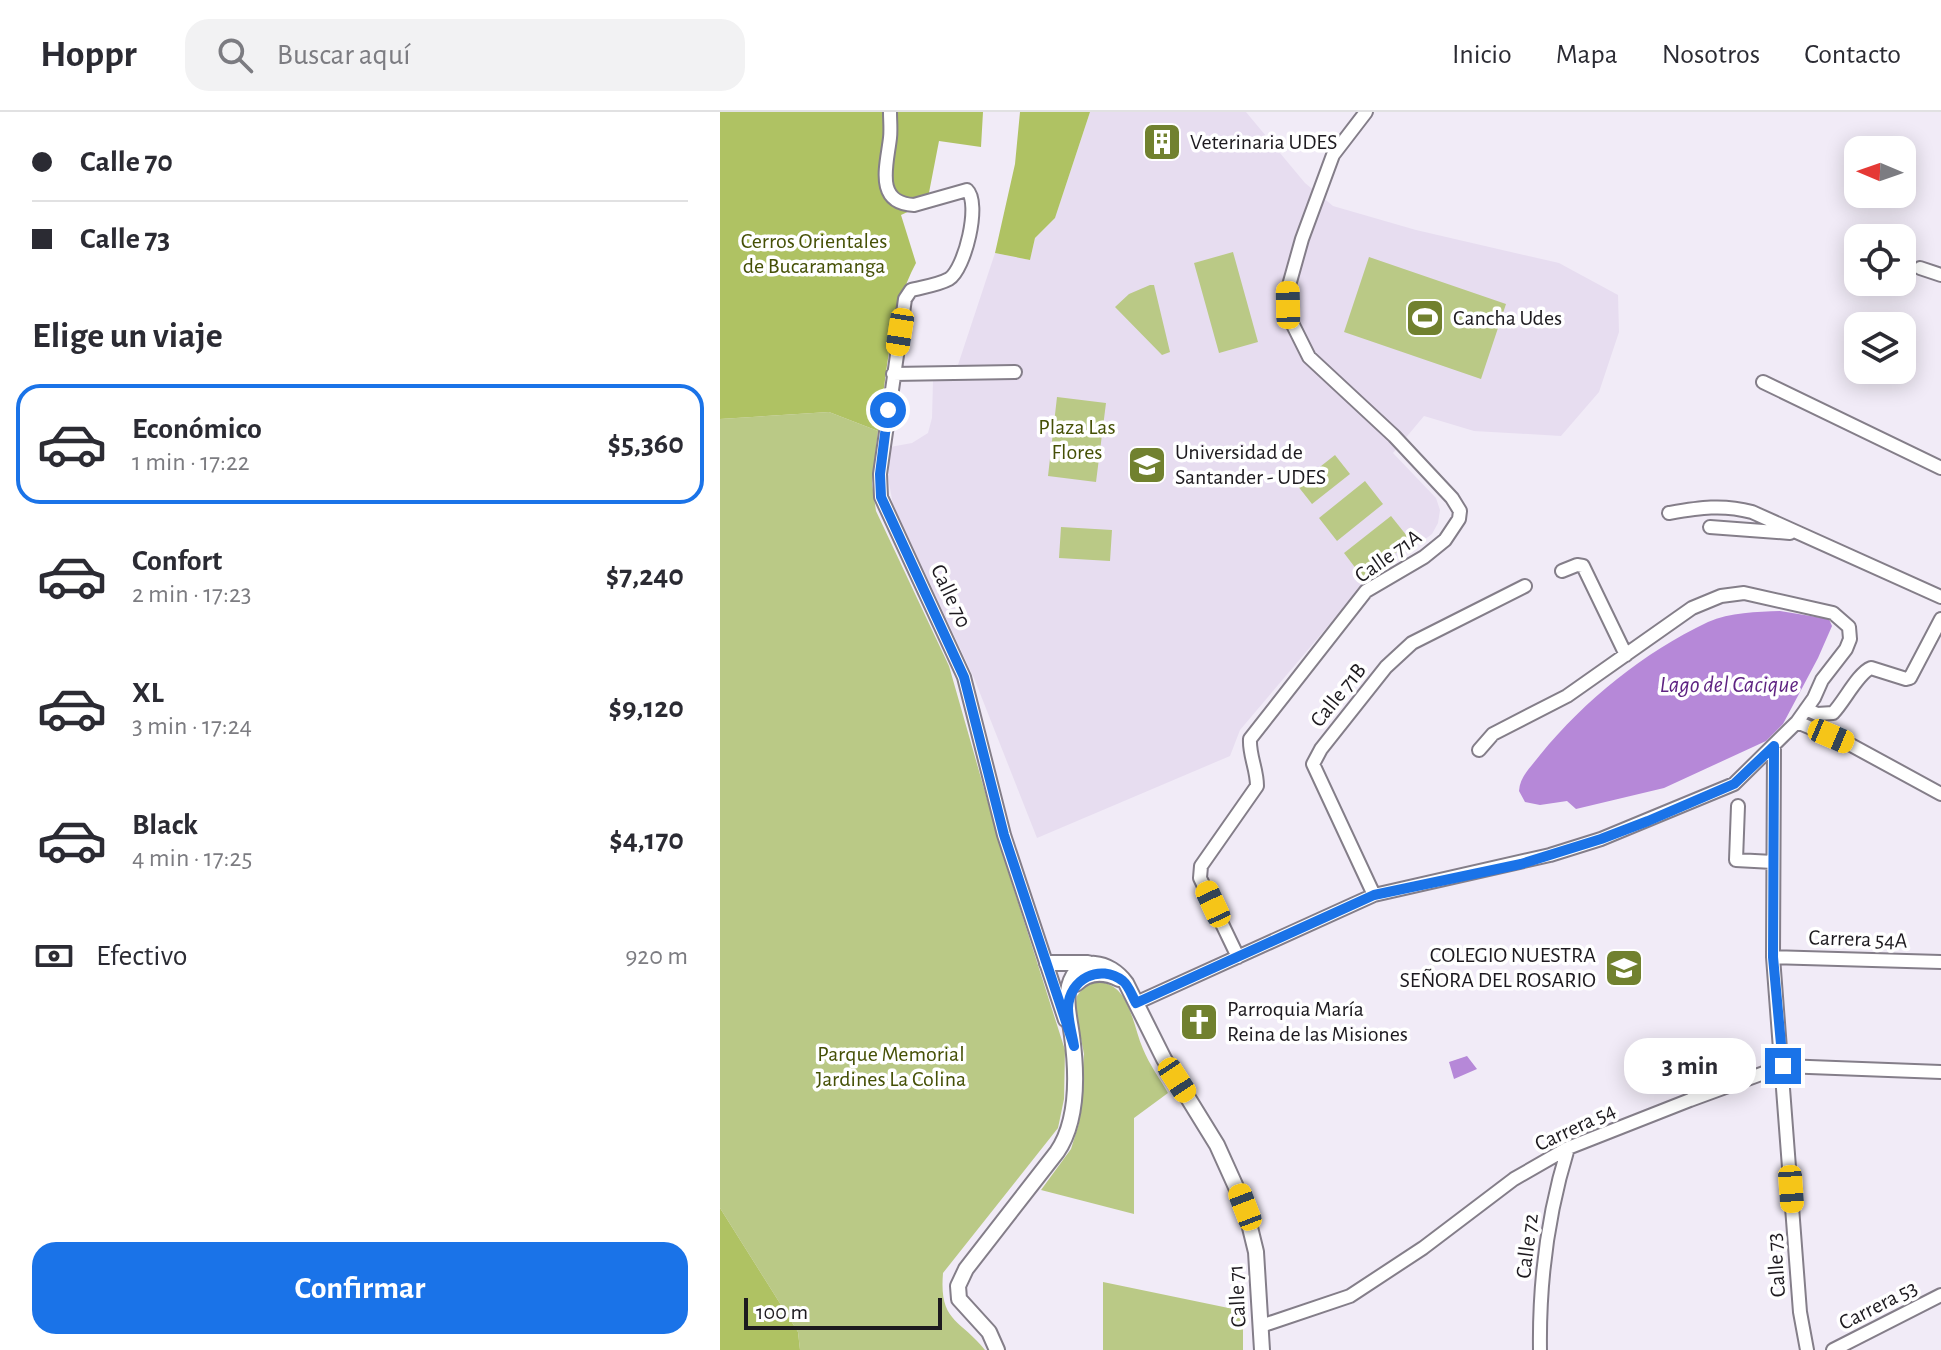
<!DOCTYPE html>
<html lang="es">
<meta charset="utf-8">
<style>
:root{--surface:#fff;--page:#f2f2f3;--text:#2b2b33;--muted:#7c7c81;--line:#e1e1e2;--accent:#1a73e8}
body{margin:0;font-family:"Alegreya Sans",sans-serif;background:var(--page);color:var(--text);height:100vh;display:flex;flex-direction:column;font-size:30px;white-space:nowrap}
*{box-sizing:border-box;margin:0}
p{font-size:26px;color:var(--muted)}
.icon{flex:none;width:44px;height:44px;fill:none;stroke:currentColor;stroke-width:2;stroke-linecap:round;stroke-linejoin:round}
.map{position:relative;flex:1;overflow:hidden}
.panel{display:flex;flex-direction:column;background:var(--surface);width:720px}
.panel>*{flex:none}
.hud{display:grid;align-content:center;height:176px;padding:0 32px;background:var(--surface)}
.needle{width:52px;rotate:272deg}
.tools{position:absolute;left:1124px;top:24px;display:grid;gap:16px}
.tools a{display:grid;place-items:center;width:72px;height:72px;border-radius:16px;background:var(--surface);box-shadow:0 4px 20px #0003;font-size:40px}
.scale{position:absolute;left:24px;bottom:20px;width:198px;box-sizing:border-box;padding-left:8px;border:4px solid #1d1a1f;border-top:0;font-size:22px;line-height:28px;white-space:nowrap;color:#1d1a1f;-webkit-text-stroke:6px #fff;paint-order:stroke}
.end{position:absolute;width:36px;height:36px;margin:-18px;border:10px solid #1a73e8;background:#fff;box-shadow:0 0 0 4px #fff}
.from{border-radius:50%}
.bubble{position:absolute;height:56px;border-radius:24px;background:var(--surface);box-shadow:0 4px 20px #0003;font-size:26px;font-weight:700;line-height:56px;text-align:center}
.car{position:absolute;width:24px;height:48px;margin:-24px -12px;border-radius:10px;box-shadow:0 0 6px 2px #0007;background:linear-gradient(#f5c518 24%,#345 0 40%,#f5c518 0 76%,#345 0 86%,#f5c518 0)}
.hud b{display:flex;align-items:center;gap:28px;height:76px;font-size:30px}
.hud b+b{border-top:2px solid var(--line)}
.hud i{width:20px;height:20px;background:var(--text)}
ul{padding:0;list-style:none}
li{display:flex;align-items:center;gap:24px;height:120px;margin:0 16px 12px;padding:0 16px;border:4px solid transparent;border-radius:24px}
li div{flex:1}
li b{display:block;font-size:30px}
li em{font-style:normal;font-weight:700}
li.active{border-color:var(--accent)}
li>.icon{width:72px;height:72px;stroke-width:1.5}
h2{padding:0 32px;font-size:36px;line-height:96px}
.pay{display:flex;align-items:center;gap:20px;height:88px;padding:0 32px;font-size:30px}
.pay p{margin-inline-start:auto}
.action{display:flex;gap:16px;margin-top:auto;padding:16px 32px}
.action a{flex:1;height:92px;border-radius:24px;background:var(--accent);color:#fff;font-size:32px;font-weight:700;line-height:92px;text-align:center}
header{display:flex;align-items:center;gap:48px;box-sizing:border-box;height:112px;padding:0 40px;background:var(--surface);border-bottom:2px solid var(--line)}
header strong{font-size:38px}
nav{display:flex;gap:44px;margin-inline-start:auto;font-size:28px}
.search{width:560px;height:72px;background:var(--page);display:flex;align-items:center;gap:20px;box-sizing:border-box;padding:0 28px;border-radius:24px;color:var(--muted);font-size:30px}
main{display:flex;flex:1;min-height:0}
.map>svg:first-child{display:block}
</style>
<header>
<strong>Hoppr</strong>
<div class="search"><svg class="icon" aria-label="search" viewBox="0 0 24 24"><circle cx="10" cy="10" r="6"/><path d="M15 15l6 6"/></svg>Buscar aquí</div>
<nav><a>Inicio</a><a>Mapa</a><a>Nosotros</a><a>Contacto</a></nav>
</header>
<main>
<section class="panel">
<div class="hud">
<b><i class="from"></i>Calle 70</b>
<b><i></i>Calle 73</b>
</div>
<h2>Elige un viaje</h2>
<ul>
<li class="active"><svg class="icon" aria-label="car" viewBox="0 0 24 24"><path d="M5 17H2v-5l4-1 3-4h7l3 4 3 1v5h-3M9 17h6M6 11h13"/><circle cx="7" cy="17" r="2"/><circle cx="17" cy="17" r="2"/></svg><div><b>Económico</b><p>1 min · 17:22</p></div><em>$5,360</em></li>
<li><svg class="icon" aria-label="car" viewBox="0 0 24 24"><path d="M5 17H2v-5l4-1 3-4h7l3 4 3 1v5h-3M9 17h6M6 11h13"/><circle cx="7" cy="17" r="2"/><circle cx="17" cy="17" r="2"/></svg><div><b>Confort</b><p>2 min · 17:23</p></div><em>$7,240</em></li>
<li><svg class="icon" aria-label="car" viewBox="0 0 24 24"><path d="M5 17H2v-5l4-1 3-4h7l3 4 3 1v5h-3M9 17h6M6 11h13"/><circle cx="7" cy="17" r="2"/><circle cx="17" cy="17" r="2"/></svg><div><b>XL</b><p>3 min · 17:24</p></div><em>$9,120</em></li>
<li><svg class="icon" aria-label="car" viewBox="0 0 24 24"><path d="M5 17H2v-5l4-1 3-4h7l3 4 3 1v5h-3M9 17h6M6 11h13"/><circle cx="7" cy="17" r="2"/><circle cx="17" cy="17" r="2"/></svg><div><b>Black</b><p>4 min · 17:25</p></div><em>$4,170</em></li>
</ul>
<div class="pay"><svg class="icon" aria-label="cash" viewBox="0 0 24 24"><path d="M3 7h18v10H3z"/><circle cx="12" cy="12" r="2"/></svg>Efectivo<p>920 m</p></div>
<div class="action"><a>Confirmar</a></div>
</section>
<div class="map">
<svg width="1221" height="1238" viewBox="0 0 1221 1238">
<rect width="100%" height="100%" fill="#f1ebf7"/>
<path fill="#e7ddf0" d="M370,0H526L585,71L613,94L696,118L839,151L898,183L899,220L879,280L841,324L754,319L704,304L673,341L716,386L720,398L718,411L712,422L642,474L520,618L510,644L317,726L254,566L173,393L168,365L170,335L192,331L208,321L212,306L213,269L233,268L275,141L310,148L315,126L335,106Z"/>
<path fill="#bac986" d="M513,140L538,230L499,241L474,151Z
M649,145L786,192L761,267L624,220Z
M430,173H434L450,240L442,243L395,195L409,182Z
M337,285L386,291L376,370L328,364Z
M109,300L158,319L152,371L156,399L229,554L283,743L345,938L344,987L338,1016L223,1161C219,1210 239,1206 265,1238H80L78,1220L0,1096V307Z
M615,343L630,362L592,392L577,373Z
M645,369L663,392L617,429L599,406Z
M671,404L691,429L643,466L624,441Z
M341,415L392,418L390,449L339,446Z
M375,870C410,869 412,912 423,937C429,952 440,967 448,981L414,1006V1102L321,1078L351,1037L359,1011L364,942L355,896L357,884L364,875Z
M383,1170L523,1199V1238H383Z"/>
<path fill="#afc263" d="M0,0H263L261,35L219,29L207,91L181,103L196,151C169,201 167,264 158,319L109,300L0,307Z
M300,0H370L335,106L315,126L310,148L275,141L295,52Z
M0,1096L78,1220L80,1238H0Z"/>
<path fill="#b688d8" d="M1060,499L1109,507L1112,514L1098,546L1063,612L1046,629L944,676L856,697L847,689L820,693L805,690L799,679C800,664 811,655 820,643C866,587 923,541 988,510C1010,500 1037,500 1060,499Z
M747,944L757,957L734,967L729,950Z"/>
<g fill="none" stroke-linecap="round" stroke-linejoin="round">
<defs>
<path id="minor" d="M170,0C170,9 171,18 170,26C167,53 154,91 194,93L247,78C261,91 245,157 229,167C218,173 203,175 191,178L185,187L160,362L161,385L244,565L284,723L345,908
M1200,156L1221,163
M173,262L295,260
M1043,270L1221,356
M949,401C979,396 1002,392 1032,400L1221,485
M990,415L1070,421
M842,459L857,453L863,454L906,543
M1086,597L1097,602L1113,601C1124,590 1138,561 1151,556L1186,567L1190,566L1221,507
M1077,610L1131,633L1221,682
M1054,634L1053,845L1080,1200L1087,1238
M1018,694L1016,748L1053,750
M654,783L593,652L601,637L666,555L692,531L805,474
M518,845L480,766L481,754L537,674C537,657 529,643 530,627L646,479L704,445L725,428L739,407L740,399L732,386L674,324L589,245L572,211L568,177L582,127L613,43L646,0
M1053,845L1221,850
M416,891L654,783L830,743L881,727L1014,672L1077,610L1094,586L1102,568L1126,537L1130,527L1129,515L1113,501L1024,481L1001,484L972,496L847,584L773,622L759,638
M541,1214L630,1184L703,1136L794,1067L848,1036L970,988L1063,954L1221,960
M820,1238C819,1170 828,1101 848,1036
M1113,1238L1221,1183"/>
<path id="tertiary" d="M327,851H368
M356,872C368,860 383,859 399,867
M277,1238L269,1220L239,1187L238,1174L246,1157L337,1040C359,1008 357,961 352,924C350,908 345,890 349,874C358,841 390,849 406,871L444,947L497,1033L525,1095L536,1140L542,1238"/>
</defs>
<use href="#minor" stroke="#847e89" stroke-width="16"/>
<use href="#tertiary" stroke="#847e89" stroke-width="18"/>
<use href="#minor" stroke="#fff" stroke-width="12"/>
<use href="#tertiary" stroke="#fff" stroke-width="14"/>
</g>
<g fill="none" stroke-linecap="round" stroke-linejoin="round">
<path stroke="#1a73e8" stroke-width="10" d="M168,298L160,362L161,385L244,565L284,723L354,934C352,922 348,908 348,896C349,867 380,851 403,869C409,874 412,884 416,891L654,783L801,752L881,727L928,709L1014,672L1054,634L1053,845L1063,954"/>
</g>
<defs>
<symbol id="building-square" viewBox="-11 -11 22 22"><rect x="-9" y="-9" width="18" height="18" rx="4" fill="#71812f" stroke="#fff"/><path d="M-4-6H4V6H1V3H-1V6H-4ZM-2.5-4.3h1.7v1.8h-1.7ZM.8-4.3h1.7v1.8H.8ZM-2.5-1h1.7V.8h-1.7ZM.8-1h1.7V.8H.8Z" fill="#fff"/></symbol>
<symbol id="stadium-square" viewBox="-11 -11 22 22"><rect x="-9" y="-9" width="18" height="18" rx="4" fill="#71812f" stroke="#fff"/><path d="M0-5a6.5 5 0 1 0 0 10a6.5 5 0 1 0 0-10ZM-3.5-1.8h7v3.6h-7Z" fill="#fff"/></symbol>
<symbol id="university-square" viewBox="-11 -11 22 22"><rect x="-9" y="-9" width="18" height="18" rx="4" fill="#71812f" stroke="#fff"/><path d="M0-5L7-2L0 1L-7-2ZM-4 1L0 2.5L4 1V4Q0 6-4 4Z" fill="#fff"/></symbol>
<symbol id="school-square" viewBox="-11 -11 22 22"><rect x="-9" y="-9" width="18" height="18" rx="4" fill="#71812f" stroke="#fff"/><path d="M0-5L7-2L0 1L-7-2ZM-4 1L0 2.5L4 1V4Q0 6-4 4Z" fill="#fff"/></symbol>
<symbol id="church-square" viewBox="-11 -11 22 22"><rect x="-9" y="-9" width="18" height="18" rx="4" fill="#71812f" stroke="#fff"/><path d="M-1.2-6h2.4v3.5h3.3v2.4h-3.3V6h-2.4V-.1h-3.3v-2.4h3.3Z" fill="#fff"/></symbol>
</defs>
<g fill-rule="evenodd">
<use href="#building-square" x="420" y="8" width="44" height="44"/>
<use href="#stadium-square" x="683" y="184" width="44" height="44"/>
<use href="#university-square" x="405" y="331" width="44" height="44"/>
<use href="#school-square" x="882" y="834" width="44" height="44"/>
<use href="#church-square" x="457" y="888" width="44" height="44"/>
</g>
<g text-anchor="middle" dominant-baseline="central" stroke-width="7" stroke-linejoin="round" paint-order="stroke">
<g font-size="22" fill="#1d1a1f" stroke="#fff" text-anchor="start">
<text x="470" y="30">Veterinaria UDES</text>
<text x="733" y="206">Cancha Udes</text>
<text x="455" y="340">Universidad de<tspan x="455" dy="25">Santander - UDES</tspan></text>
<text x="876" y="843" text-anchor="end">COLEGIO NUESTRA<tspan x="876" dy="25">SEÑORA DEL ROSARIO</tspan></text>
<text x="507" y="897">Parroquia María<tspan x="507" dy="25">Reina de las Misiones</tspan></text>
</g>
<g font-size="22" fill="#455006" stroke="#fff">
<text x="94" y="129">Cerros Orientales<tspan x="94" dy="25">de Bucaramanga</tspan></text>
<text x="357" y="315">Plaza Las<tspan x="357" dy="25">Flores</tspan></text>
<text x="171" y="942">Parque Memorial<tspan x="171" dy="25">Jardines La Colina</tspan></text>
</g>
<g font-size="22" fill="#1d1a1f" stroke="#fff">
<text transform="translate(668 444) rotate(-35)">Calle 71A</text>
<text transform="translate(231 484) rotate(65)">Calle 70</text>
<text transform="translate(618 583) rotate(-51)">Calle 71B</text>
<text transform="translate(1138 827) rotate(2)">Carrera 54A</text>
<text transform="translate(855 1015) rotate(-25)">Carrera 54</text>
<text transform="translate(807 1134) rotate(-83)">Calle 72</text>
<text transform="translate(1056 1153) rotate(-94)">Calle 73</text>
<text transform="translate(517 1184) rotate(-93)">Calle 71</text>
<text transform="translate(1158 1193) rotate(-27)">Carrera 53</text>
</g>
<g font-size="24" font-style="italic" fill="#5f2482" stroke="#fff">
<text x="1009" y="573">Lago del Cacique</text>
</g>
</g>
</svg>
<div class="tools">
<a><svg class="needle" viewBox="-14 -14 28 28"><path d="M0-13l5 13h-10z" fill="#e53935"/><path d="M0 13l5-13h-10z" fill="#7c7c81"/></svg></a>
<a><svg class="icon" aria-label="locate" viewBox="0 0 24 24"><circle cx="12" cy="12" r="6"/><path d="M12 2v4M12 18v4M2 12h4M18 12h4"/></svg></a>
<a><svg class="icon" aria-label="layers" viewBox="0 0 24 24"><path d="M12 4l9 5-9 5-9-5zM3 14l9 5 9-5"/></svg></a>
</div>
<div class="scale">100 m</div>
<i class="end from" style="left:168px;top:298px"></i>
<i class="end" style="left:1063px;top:954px"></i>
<div class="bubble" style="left:904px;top:926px;width:132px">3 min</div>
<i class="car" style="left:568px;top:193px;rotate:359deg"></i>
<i class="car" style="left:180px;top:220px;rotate:189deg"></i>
<i class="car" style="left:1111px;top:624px;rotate:113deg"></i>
<i class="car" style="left:493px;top:792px;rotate:335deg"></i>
<i class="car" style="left:457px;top:968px;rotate:147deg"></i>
<i class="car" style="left:1071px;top:1077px;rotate:176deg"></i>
<i class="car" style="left:525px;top:1095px;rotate:339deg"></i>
</div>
</main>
